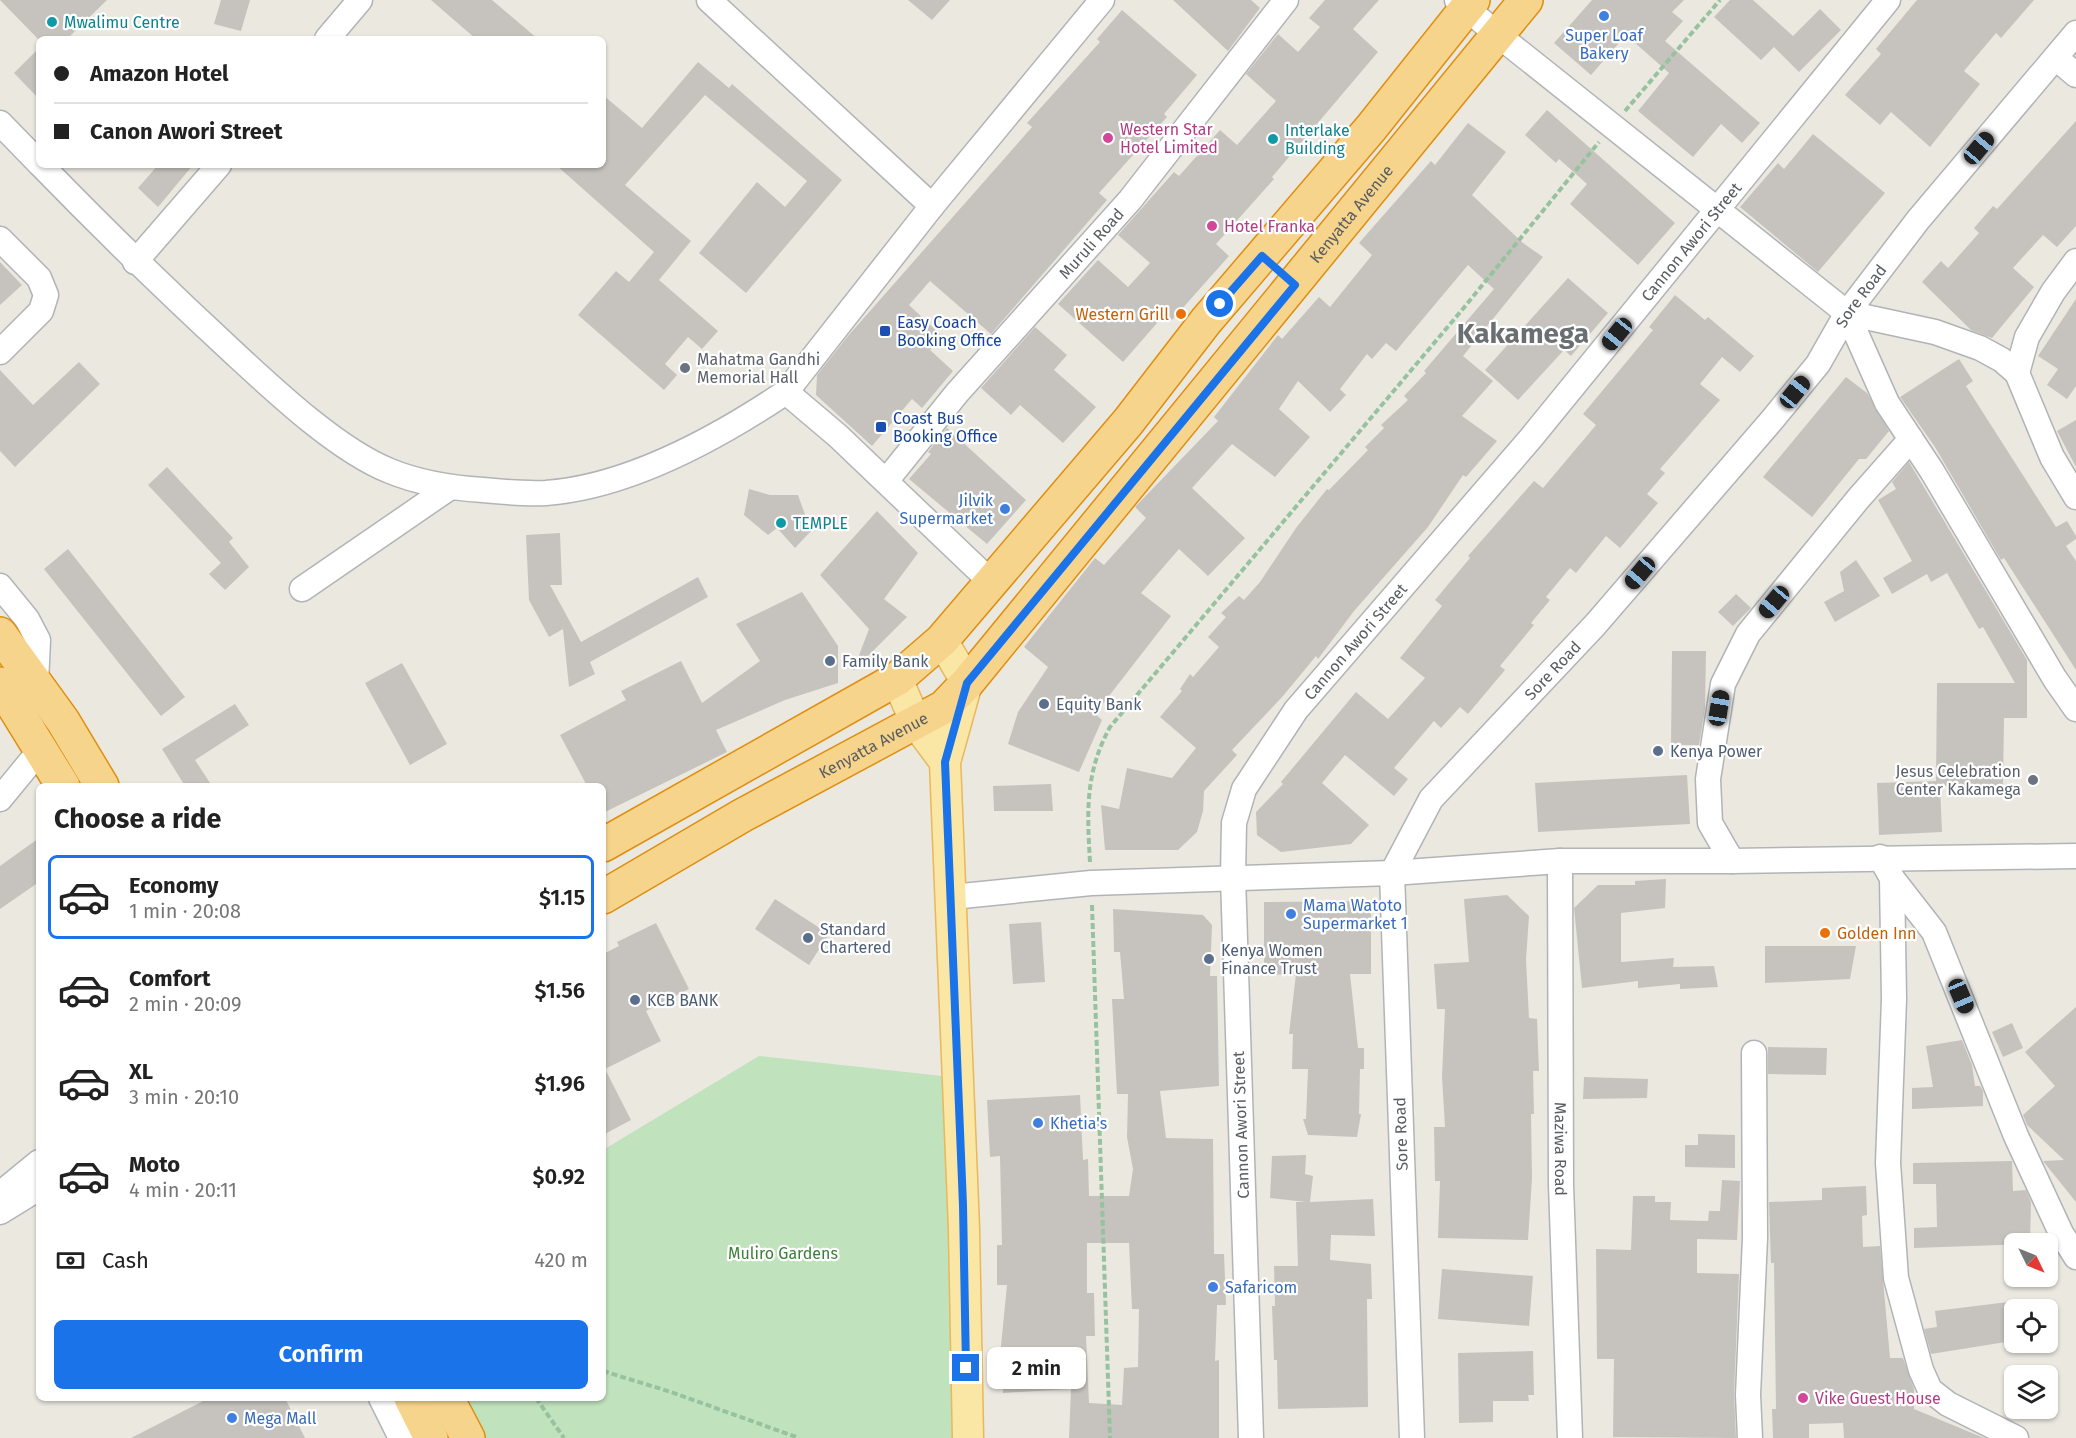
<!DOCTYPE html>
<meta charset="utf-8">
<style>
:root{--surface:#fff;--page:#f6f6f6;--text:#222;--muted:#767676;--line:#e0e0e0;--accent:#1a73e8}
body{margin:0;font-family:"Fira Sans",sans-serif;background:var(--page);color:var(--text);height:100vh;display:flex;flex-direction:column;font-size:22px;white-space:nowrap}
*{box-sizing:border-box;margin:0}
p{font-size:20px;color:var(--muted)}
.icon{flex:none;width:33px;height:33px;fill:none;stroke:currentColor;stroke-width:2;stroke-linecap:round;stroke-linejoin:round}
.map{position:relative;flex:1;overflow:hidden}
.details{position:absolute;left:36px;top:783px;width:570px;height:618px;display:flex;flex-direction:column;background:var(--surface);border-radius:9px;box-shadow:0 2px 4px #0004}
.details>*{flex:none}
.hud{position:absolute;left:36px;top:36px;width:570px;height:132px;border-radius:9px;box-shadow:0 2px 4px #0004;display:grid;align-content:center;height:132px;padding:0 18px;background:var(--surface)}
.needle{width:39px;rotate:133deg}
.buttons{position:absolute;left:2004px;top:1233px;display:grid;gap:12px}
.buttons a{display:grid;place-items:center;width:54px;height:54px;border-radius:9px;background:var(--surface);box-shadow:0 2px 4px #0004;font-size:30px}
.end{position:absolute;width:27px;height:27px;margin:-14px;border:8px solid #1a73e8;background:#fff;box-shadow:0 0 0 3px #fff}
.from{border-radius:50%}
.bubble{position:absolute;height:42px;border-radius:9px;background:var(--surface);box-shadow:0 2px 4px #0004;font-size:20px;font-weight:600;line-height:42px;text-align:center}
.car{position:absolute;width:18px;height:36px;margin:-18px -9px;border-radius:8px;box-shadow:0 0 4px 2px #0007;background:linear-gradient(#222 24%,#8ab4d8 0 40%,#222 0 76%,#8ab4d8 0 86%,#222 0)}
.hud b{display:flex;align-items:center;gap:21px;height:57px;font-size:22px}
.hud b+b{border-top:2px solid var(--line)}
.hud i{width:15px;height:15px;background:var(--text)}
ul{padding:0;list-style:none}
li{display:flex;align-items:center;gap:18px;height:84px;margin:0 12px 9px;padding:0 6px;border:3px solid transparent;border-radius:9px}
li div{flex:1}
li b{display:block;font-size:22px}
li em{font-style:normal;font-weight:600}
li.selected{border-color:var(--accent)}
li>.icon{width:54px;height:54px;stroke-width:1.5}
h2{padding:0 18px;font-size:27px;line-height:72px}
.pay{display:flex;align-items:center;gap:15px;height:66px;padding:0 18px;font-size:22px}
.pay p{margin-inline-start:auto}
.button{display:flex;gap:12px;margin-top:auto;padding:12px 18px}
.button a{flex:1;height:69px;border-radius:9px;background:var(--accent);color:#fff;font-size:24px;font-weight:600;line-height:69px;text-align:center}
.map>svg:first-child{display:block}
</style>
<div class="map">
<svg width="2076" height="1438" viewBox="0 0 2076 1438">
<rect width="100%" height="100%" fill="#ebe8e0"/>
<path fill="#c0e2bd" d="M759,1056L960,1078L969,1438H467L447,1398H603V1150Z"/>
<path fill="#c6c3be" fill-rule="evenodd" d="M0,0H107L67,39H38Z
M221,0H250L241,31L214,24Z
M431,0H492L538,39H476Z
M908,0H950L932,20Z
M1173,0H1251L1260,8L1228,51Z
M1325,0H1379L1353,29L1378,52L1272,177L1274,179L1216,244L1229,256L1172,320L1165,314L1123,362L1058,304L1098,260L1128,287L1150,263L1118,235L1174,172L1179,176L1220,130L1237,145L1276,101L1246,74L1278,34L1298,52L1320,27L1309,18Z
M1592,0H1684L1672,12L1683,21L1665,41L1760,123L1742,143L1721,124L1693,157L1638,111L1669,73L1626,35L1591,75L1554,43Z
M1730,0H1753L1793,36L1820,9L1841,30L1799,72L1774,47L1761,60L1714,17Z
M1917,0H2034L2001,38L1996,33L1964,71L1980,84L1930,147L1891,112L1880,125L1845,95L1881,54L1876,49Z
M1122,10L1197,75L1164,114L1167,117L1099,193L1107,200L991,334L930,281L909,305L942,336L930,350L953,371L922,408L912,399L872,446L816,395L817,375L848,336L1032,127L1027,123L1100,42L1097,39Z
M39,48V99L14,73Z
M698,62L729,88L732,84L842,180L746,293L699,253L757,182L785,207L807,181L705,95L625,185L691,241L659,280L718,331L702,349L688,337L665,364L677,375L664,390L578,315L616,271L629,282L654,252L556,165H603V95L642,128Z
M1547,110L1675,223L1638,265L1570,204L1587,184L1559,159L1556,163L1525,135Z
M2076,121V226L2057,247L2043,235L2013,268L2034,287L1992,338L1971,330L1922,282L1941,261L1948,268L1979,233L1974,228L1993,206L1997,209Z
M1468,123L1506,152L1472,195L1523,243L1543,257L1463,356L1493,381L1462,416L1497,441L1466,477L1463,475L1428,527L1354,611L1318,659L1316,656L1283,696L1232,750L1237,755L1204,791L1203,811L1197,832L1178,850H1105L1101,805L1119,809L1127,768L1172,778L1196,748L1160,717L1182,691L1180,689L1190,674L1193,677L1219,647L1208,637L1226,617L1221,613L1239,596L1244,600L1260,582L1296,528L1327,489L1329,490L1368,450L1365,447L1384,428L1381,425L1408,400L1404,396L1426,373L1424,371L1494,289L1468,265L1396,351L1386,343L1372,359L1367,354L1340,389L1346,395L1330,412L1298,381L1279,409L1310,437L1275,477L1232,444L1192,488L1245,538L1208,576L1179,549L1141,593L1171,616L1095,714L1102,720L1079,772L1008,744L1018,712L1048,667L1024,647L1095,558L1104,565L1146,518L1135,507L1218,421L1214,417L1278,335L1282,339L1319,297L1330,307L1372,255L1359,243L1431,161L1435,165Z
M1813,134L1885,193L1818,272L1740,207L1778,163L1784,169Z
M158,165H193L158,207L138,188Z
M0,262L22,285L0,305Z
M1568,278L1608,313L1571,356L1564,350L1518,400L1485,370Z
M1675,295L1705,320L1708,317L1754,356L1740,372L1722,357L1700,384L1720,400L1660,469L1665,473L1647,494L1658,503L1620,548L1606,536L1576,573L1570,568L1546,597L1550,600L1531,623L1534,625L1500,666L1505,670L1468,714L1460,707L1441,728L1434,721L1394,768L1408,779L1394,796L1345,755L1322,783L1369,825L1351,844L1281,852L1257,835L1256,812L1283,784L1281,782L1356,692L1388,719L1425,678L1400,658L1442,606L1435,600L1470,558L1468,556L1534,481L1543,488L1596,425L1583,414L1653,330L1649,327Z
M2076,299V386L2067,399L2047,385L2058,369L2038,356Z
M1035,327L1067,355L1054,370L1096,407L1063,443L1020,405L1011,415L981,388Z
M1959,359L1973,381L1966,386L2056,527L2067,521L2076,536V539L2066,546L2076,561V670L2004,558L2001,560L1935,447L1900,397Z
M79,362L100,384L15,467L0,451V370L33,405Z
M1846,377L1867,393L1889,431L1866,459H1859L1812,517L1763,477Z
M2076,420V467L2057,431Z
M947,428L1026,500L987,544L909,479L931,454L928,452Z
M1909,462L2027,660V718H2004L2003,786H1940L1942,832L1879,835L1877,783L1936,781L1937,683H2015L1983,627L1979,629L1947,573L1931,582L1927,574L1892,594L1883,578L1912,561L1878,500L1896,489L1892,482Z
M167,467L233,538L229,542L249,567L225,590L209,574L221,563L148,485Z
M749,489L770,495H798L811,531L795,548L777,528L768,535L744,515Z
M877,511L918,553L884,599L907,617L853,671L869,629L820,575Z
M560,533L562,585H550L581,642L698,577L708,597L590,662L595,674L569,687L563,629L549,637L529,600L526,535Z
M68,549L185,697L161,716L44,569Z
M1856,560L1880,596L1835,622L1824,602L1844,591L1840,572Z
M802,592L838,646V683L785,700L716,730L727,752L603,813V786H587L560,735L626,700L621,691L681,661L702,703L760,661L736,624Z
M1736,594L1751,608L1733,626L1718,612Z
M1672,651H1706L1705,709L1699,745H1671Z
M402,663L447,744L410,765L365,683Z
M235,704L249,725L195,760L212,786H185L162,749Z
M1687,775L1690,824L1538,832L1535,783Z
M1051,784L1053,811H994L993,786Z
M39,838V882L0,909V866Z
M1666,879L1665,908L1621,913V962L1674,958L1673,967L1714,966L1718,987L1680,989V984L1638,988V981L1582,988L1574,908L1598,885H1635V881Z
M1507,895L1529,916L1526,960L1529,1018L1537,1019L1539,1071H1533L1534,1114H1531L1532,1178L1528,1240L1438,1238L1440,1181H1435L1434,1127H1445L1442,1077L1445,1009H1437L1434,964L1469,962L1464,899Z
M775,899L829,934L809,965L755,929Z
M1371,901V974H1350L1358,1048H1364V1069H1360L1359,1114H1361L1357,1137L1308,1135L1303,1119H1306L1308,1069H1292L1293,1034H1289L1296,974L1264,975V902Z
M1113,909L1203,915L1212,925L1210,976H1217L1219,1086L1160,1091L1166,1138L1213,1139L1214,1254H1224L1226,1305H1217L1215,1361L1219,1360V1438H1069L1071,1389L1003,1393L1001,1346L1007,1285H997V1245H1002L1000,1156L990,1157L987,1100L1080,1095L1083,1160L1088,1159L1089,1196H1129L1133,1169L1127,1137L1128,1094H1117L1112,999H1124L1120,952H1114ZM1087,1243H1129L1132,1309H1139L1138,1367L1124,1368L1122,1405L1089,1403L1086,1336H1095L1094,1293H1087Z
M1041,922L1045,982L1013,984L1009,924Z
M656,923L689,989L646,1011L661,1041L605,1069L631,1120L603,1135V954L619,946L617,942Z
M1765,946H1856L1850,979L1765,983Z
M2076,1007V1202L2043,1161L2064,1160L2027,1125L2023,1115L2055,1086L2025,1052Z
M2012,1023L2023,1048L2003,1057L1992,1032Z
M1962,1040L1972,1065L1975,1086H1980L1983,1091V1106L1912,1109V1088L1933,1087L1926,1046Z
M1768,1047L1827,1048L1826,1075L1768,1074Z
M1584,1077L1648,1079L1647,1098L1583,1099Z
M1698,1134L1735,1135V1168L1685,1167V1145H1698Z
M1306,1155L1305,1174L1313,1176L1310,1202L1373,1199L1375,1236L1331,1235L1330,1260L1371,1264L1372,1299H1367L1368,1407L1278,1409L1277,1360H1274L1272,1306H1275L1274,1266H1298L1296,1202H1306L1270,1198L1272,1156Z
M2012,1161L2013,1191L2026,1190L2031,1202L2030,1244L1914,1248V1228L1937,1227L1936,1184H1913V1163Z
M1722,1180L1740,1181L1737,1240L1697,1239V1273L1739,1274L1734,1394L1736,1438L1613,1437L1614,1359H1597L1596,1249L1631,1250L1633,1196H1655V1202H1671L1670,1220L1708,1221L1709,1211H1720Z
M1866,1186L1867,1215L1862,1216L1863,1247L1880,1246L1890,1358H1903L1914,1389V1409L1984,1438H1844L1843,1423L1809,1424V1438H1773L1772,1409H1776L1774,1263H1771L1769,1202L1822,1200V1188Z
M1442,1269L1533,1276L1529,1326L1438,1319Z
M2008,1302L2012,1341L1931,1354L1924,1329L1937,1327L1935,1311Z
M1533,1351L1534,1395H1528L1529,1401H1493V1422L1459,1423L1458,1353Z
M209,1398H285L305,1438H131Z"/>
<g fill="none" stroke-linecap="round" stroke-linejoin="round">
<defs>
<g id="minor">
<path d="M709,0L932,206"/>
<path d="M1457,0L1498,35L1847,313L1935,332L1980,348L2002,360L2017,373L2052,457L2076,497"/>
<path d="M327,39L360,0"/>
<path d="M2056,58L2076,75"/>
<path d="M0,123L39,163"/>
<path d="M41,165C104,230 169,293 235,354C276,392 339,451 390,471C419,483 452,488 483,490C503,492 525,494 546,493C628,487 719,437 786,392L838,436L991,582"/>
<path d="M0,239L39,278L46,295L41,311L0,352"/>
<path d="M135,262L219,165"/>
<path d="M1847,313L1887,403L1932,471L2055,679L2076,709"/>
<path d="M2017,373L2027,337L2053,292L2076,261"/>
<path d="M786,392L932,206L1102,0"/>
<path id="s1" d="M886,481L957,393L1130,200L1286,0"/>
<path d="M0,586L27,619L38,640L36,683"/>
<path d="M302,589L449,488"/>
<path d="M0,799L41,749"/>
<path d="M1880,857L1892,878L1894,999L1888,1163L1896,1278L1921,1370L1930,1390L1948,1404L2016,1438"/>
<path id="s2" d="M1560,861L1561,1185L1570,1438"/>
<path d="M1732,861L1710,823L1708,779L1723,684L1748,634L1858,499L1911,439"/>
<path d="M1892,878L1934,932L2016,1136L2061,1233L2076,1257"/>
<path d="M952,897L1091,883L1392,873L1560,861H1732L2076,856"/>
<path d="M0,1194L39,1162"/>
<path d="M0,1212L39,1188"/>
<path d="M381,1398L401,1438"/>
<path id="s3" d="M1251,1438L1233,877L1234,823L1244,789L1296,710L1531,438L1888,0"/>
<path id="s4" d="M1412,1438L1392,873L1431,799L1595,625L1772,420L1818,364L1847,313L1918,220L2076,33"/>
<path d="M1750,1438L1748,1395L1755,1238L1754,1053"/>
</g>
<path id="major" d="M942,640L967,683L945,762L964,1229L968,1438
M897,679L916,723L945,762"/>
<g id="highway">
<path d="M0,634L63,721L102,786"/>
<path d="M0,684L63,786"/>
<path d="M603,845L897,679L942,640L1128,422L1206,321L1371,128L1473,0"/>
<path id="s5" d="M603,897L743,815L944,707L967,683L1526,0"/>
<path d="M411,1398L431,1438"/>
<path d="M447,1398L468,1438"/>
</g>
</defs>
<use href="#minor" stroke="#b1b4b7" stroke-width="27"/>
<use href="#major" stroke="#e9b75c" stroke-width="33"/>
<use href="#highway" stroke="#df8e0d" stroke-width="36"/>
<path stroke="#97c2a0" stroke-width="4" stroke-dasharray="6 3" stroke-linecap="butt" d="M1625,111L1720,0
M1090,862C1087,811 1085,773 1110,727L1462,310L1599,142
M1092,905L1110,1438
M603,1371L671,1392L799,1438
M536,1398L564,1438"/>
<use href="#minor" stroke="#fff" stroke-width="24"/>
<use href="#major" stroke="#fae7a6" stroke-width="30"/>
<use href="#highway" stroke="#f6d48c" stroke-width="33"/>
</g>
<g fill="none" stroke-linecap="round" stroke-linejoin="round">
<path stroke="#1a73e8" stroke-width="8" d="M966,1368L963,1205L945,762L967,683L1295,285L1262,256L1220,304"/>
</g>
<g fill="#3f7fe0" stroke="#fff" stroke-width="2">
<circle cx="1604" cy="16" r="6"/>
<circle cx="1005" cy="509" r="6"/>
<circle cx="1291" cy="914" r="6"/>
<circle cx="1038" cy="1123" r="6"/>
<circle cx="1213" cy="1287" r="6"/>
<circle cx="232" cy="1418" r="6"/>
</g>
<g fill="#0f9aa8" stroke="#fff" stroke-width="2">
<circle cx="52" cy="22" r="6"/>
<circle cx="1273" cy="139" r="6"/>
<circle cx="781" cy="523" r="6"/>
</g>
<g fill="#d1479c" stroke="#fff" stroke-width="2">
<circle cx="1108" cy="138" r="6"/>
<circle cx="1212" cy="226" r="6"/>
<circle cx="1803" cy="1398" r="6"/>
</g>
<g fill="#e8710a" stroke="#fff" stroke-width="2">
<circle cx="1181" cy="314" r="6"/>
<circle cx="1825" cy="933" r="6"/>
</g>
<g fill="#1a4fb4" stroke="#fff" stroke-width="2">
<rect x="879" y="325" width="12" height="12" rx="3"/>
<rect x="875" y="421" width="12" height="12" rx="3"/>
</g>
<g fill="#6b7280" stroke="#fff" stroke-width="2">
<circle cx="685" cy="368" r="6"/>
<circle cx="2033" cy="780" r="6"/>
</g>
<g fill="#5c6f8a" stroke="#fff" stroke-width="2">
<circle cx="830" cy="661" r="6"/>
<circle cx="1044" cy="704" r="6"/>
<circle cx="1658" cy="751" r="6"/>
<circle cx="808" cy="938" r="6"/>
<circle cx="1209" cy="959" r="6"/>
<circle cx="635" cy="1000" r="6"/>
</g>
<g text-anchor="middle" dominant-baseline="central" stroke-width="4.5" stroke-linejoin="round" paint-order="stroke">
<g font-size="16" fill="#0d838f" stroke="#fff" text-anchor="start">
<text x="64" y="22">Mwalimu Centre</text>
<text x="1285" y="130">Interlake<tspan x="1285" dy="18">Building</tspan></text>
<text x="793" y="523">TEMPLE</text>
</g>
<g font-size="16" fill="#366cbe" stroke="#fff" text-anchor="start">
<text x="1604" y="35" text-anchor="middle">Super Loaf<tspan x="1604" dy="18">Bakery</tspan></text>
<text x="993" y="500" text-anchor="end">Jilvik<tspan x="993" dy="18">Supermarket</tspan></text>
<text x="1303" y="905">Mama Watoto<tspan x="1303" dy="18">Supermarket 1</tspan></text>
<text x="1050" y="1123">Khetia's</text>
<text x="1225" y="1287">Safaricom</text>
<text x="244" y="1418">Mega Mall</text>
</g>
<g font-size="16" fill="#b23c85" stroke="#fff" text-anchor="start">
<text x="1120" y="129">Western Star<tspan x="1120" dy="18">Hotel Limited</tspan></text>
<text x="1224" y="226">Hotel Franka</text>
<text x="1815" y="1398">Vike Guest House</text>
</g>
<g font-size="16" fill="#595d60" stroke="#fff">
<text stroke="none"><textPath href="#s5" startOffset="1030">Kenyatta Avenue</textPath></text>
<text stroke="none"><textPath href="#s3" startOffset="1358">Cannon Awori Street</textPath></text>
<text stroke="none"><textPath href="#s1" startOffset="314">Muruli Road</textPath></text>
<text stroke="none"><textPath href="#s4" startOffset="1312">Sore Road</textPath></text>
<text stroke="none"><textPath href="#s3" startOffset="836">Cannon Awori Street</textPath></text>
<text stroke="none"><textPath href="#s4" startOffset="826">Sore Road</textPath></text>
<text stroke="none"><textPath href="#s5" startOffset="310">Kenyatta Avenue</textPath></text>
<text transform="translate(1241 1125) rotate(-92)">Cannon Awori Street</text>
<text transform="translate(1401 1134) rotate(-92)">Sore Road</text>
<text stroke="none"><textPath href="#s2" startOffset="288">Maziwa Road</textPath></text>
</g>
<g font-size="16" fill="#c56008" stroke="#fff" text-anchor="end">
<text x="1169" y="314">Western Grill</text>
<text x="1837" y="933" text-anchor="start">Golden Inn</text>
</g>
<g font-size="16" fill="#164399" stroke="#fff" text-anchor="start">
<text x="897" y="322">Easy Coach<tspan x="897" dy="18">Booking Office</tspan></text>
<text x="893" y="418">Coast Bus<tspan x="893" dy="18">Booking Office</tspan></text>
</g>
<g font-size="16" fill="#5b616d" stroke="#fff" text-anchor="start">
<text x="697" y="359">Mahatma Gandhi<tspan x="697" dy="18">Memorial Hall</tspan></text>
<text x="2021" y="771" text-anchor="end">Jesus Celebration<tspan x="2021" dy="18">Center Kakamega</tspan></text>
</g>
<g font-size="16" fill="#4e5e75" stroke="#fff" text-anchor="start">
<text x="842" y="661">Family Bank</text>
<text x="1056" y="704">Equity Bank</text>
<text x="1670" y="751">Kenya Power</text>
<text x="820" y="929">Standard<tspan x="820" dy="18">Chartered</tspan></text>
<text x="1221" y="950">Kenya Women<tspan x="1221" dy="18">Finance Trust</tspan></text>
<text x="647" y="1000">KCB BANK</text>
</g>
<g font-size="16" fill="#3a8038" stroke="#fff">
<text x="783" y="1253">Muliro Gardens</text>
</g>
<g font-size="28" font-weight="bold" fill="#6a6f72" stroke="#fff">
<text x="1523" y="333">Kakamega</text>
</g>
</g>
</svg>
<div class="buttons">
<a><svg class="needle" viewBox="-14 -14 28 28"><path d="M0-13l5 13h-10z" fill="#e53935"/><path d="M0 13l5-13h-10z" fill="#767676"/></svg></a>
<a><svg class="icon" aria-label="locate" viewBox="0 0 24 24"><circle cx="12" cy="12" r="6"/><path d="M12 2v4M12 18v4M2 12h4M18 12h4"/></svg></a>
<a><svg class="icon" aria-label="layers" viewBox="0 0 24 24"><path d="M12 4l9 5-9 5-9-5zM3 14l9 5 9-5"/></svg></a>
</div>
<i class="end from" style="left:1220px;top:304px"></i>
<i class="end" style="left:966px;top:1368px"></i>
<div class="bubble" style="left:987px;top:1347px;width:99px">2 min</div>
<i class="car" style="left:1979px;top:148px;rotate:40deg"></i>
<i class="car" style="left:1617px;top:334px;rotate:219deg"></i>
<i class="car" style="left:1795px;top:392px;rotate:39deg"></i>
<i class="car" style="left:1640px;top:573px;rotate:220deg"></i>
<i class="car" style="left:1774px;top:602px;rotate:220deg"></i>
<i class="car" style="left:1719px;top:708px;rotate:9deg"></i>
<i class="car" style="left:1961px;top:996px;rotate:157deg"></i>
<div class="hud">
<b><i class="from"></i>Amazon Hotel</b>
<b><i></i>Canon Awori Street</b>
</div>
<section class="details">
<h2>Choose a ride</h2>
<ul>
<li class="selected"><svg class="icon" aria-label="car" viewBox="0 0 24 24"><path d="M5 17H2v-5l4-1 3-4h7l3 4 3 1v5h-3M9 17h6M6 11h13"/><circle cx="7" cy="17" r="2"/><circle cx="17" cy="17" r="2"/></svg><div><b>Economy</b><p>1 min · 20:08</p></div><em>$1.15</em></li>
<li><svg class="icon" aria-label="car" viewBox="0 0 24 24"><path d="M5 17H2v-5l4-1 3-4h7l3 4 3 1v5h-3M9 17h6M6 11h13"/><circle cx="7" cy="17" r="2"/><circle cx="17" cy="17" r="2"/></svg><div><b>Comfort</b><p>2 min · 20:09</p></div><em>$1.56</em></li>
<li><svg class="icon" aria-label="car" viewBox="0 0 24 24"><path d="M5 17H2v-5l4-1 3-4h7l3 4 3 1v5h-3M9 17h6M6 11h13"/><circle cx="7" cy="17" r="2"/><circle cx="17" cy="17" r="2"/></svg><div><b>XL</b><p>3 min · 20:10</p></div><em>$1.96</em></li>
<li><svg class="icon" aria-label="car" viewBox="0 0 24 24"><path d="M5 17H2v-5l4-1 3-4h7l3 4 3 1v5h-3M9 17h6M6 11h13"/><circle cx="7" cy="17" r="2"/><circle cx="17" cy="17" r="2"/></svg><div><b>Moto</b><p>4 min · 20:11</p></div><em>$0.92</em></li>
</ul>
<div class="pay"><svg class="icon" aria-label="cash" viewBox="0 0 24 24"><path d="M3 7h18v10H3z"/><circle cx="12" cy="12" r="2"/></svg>Cash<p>420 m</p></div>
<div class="button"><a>Confirm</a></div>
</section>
</div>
